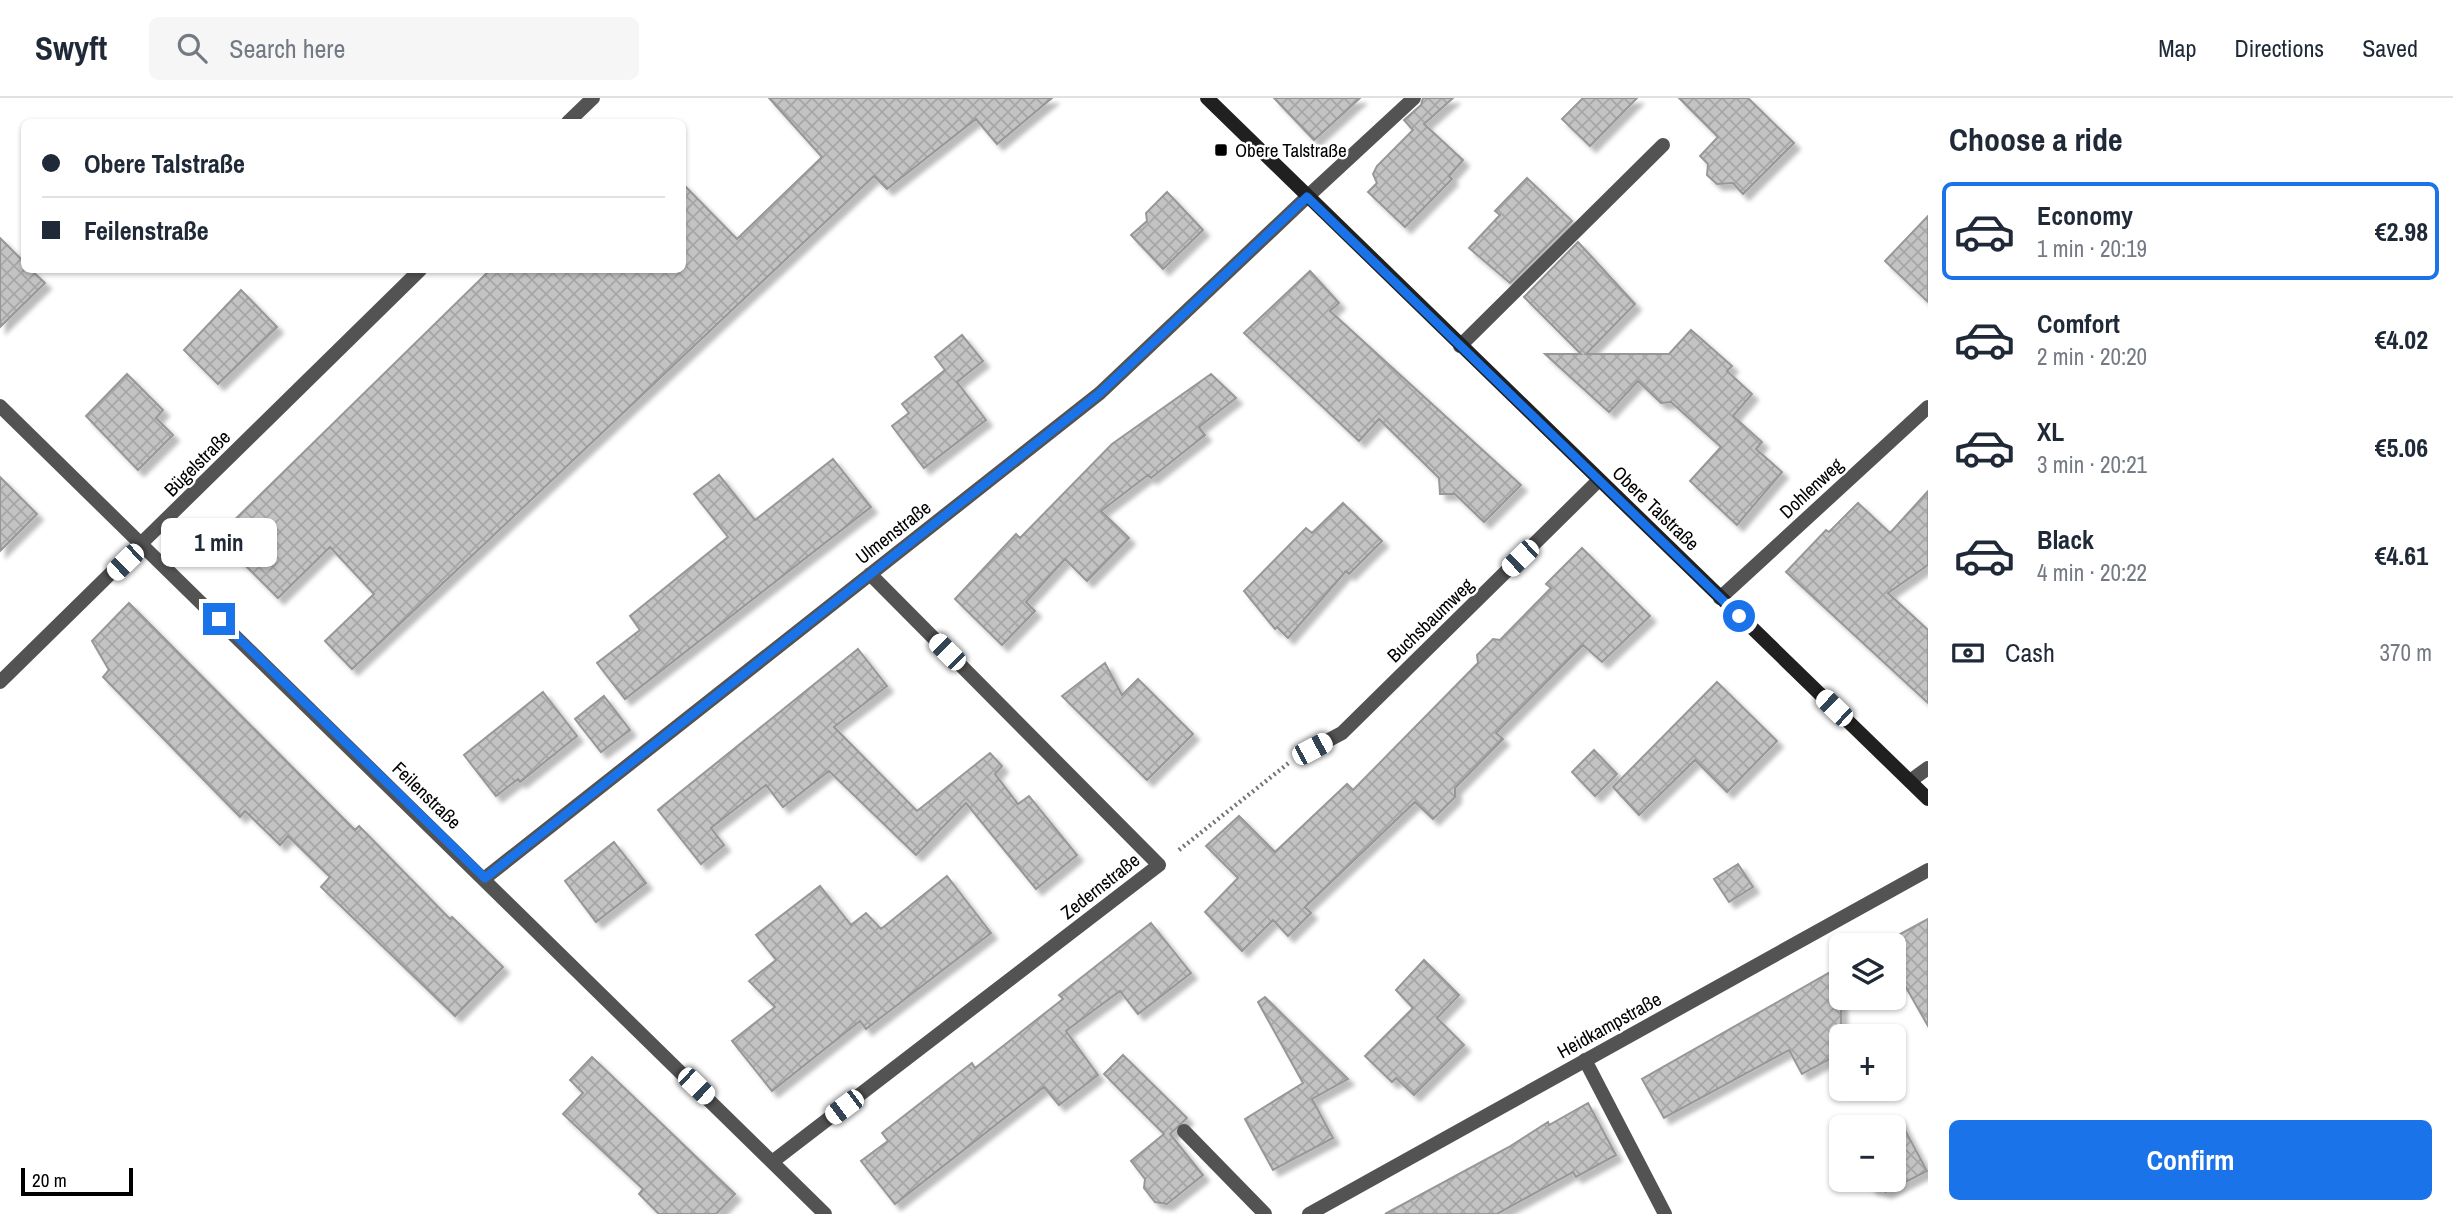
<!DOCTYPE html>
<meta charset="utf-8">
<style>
:root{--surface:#fff;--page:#f6f6f7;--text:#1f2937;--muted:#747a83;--line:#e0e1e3;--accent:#1a73e8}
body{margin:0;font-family:"Archivo Narrow",sans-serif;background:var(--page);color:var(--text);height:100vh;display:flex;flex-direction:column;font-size:26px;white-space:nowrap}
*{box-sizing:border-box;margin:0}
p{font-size:23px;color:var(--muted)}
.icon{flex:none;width:38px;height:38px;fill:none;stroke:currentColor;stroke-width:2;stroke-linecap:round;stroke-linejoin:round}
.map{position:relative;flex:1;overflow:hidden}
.panel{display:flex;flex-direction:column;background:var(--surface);width:525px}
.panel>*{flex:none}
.top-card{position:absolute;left:21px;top:21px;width:665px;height:154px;border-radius:10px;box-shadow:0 2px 5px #0004;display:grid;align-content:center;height:154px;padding:0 21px;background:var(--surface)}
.tools{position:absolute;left:1829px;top:835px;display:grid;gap:14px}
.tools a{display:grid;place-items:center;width:77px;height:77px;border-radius:10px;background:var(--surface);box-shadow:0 2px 5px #0004;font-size:35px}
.scale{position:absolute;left:21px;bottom:18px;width:112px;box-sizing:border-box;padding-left:7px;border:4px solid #000;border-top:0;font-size:19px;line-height:24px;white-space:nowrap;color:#000;-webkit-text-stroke:5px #fff;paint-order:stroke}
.end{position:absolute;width:32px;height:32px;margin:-16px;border:9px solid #1a73e8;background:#fff;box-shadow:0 0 0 4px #fff}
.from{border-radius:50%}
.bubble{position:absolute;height:49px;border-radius:10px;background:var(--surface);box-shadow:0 2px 5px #0004;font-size:23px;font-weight:700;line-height:49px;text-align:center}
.car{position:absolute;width:21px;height:42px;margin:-21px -10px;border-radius:9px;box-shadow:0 0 5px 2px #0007;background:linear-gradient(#fff 24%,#345 0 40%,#fff 0 76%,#345 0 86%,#fff 0)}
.top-card b{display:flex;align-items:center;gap:24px;height:66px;font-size:26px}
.top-card b+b{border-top:2px solid var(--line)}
.top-card i{width:18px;height:18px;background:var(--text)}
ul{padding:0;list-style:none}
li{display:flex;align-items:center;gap:21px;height:98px;margin:0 14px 10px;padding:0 7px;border:4px solid transparent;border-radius:10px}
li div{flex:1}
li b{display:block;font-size:26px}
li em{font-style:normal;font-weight:700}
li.on{border-color:var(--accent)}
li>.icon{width:63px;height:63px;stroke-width:1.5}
h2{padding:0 21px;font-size:32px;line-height:84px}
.pay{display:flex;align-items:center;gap:18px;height:77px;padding:0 21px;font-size:26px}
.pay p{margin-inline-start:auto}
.button{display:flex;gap:14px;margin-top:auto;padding:14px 21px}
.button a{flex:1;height:80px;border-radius:10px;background:var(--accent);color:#fff;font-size:28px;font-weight:700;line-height:80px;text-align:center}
header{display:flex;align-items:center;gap:42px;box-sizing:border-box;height:98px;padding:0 35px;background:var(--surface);border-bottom:2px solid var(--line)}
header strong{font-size:33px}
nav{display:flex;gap:38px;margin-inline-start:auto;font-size:24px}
.search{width:490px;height:63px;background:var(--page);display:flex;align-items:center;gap:18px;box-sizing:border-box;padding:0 24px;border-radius:10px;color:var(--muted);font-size:26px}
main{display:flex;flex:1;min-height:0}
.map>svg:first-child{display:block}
</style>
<header>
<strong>Swyft</strong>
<div class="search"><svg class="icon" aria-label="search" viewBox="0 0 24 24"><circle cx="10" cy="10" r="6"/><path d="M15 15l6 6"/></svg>Search here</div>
<nav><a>Map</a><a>Directions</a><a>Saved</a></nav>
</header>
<main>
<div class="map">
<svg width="1928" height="1116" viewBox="0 0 1928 1116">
<defs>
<pattern id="building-cross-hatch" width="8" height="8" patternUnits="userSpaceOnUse" patternTransform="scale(1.75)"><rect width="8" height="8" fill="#c3c3c3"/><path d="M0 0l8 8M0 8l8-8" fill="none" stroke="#a6a6a6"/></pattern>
<filter id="shadow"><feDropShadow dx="6" dy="6" stdDeviation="2" flood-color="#0004"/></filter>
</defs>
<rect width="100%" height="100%" fill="#fff"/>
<path fill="url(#building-cross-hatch)" stroke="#979797" stroke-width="2" filter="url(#shadow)" d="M769,0H1052L997,46L976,21L887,91L874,78L352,571L325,543L374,496L330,449L278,500L217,439L490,172H682V85L737,141L822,59Z
M1274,0H1360L1314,42Z
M1423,0H1453L1424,26L1463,62L1449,78L1452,81L1405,129L1368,94L1377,85L1373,76L1377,68L1413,32L1404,22L1421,7Z
M1583,0H1637L1590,48L1562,21Z
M1679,0H1748L1794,45L1743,96L1733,85L1717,86L1707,77L1708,66L1700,58L1718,39Z
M1527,80L1572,123L1510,185L1469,150L1500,117L1495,113Z
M1167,94L1203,132L1163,171L1131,137L1147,123L1146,115Z
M1928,118V204L1885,163Z
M0,140L24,164V172H31L45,185L0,229Z
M1578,144L1635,206L1586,256H1669L1691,232L1732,268L1727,273L1752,296L1733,318L1762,344L1756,351L1782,374L1737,427L1690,383L1721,349L1671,304L1661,305L1638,283L1609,314L1545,256H1581L1524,199Z
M1310,173L1339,205L1330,213L1521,387L1484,424L1455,396H1440L1439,380L1379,321L1359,343L1244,235Z
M241,192L277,229L218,286L184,252Z
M962,237L983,263L957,284L986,322L924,370L892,328L909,315L902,306L945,272L935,259Z
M127,276L163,312L156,320L173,337L138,372L86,318Z
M1211,276L1236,300L1199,329L1205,337L1151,380L1148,377L1101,413L1129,440L1087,483L1065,461L1026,504L1035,513L1002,547L955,501L1016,436L1020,440L1112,346Z
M833,361L871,409L625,601L597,565L640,532L630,518L728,439L694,396L719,377L755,422Z
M0,379L37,416L0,453Z
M1928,393V467L1888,495L1928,532V605L1786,474L1826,432L1829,434L1858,405L1890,435Z
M1343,405L1382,443L1349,476L1346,473L1288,540L1277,529L1275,531L1244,493L1306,430L1312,435Z
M1582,450L1650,518L1602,564L1583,547L1496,635L1503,641L1455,690V699L1433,721L1415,704L1305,809L1311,815L1288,838L1273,822L1242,853L1205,814L1238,780L1206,748L1239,718L1275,754L1347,686L1353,692L1478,565L1477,557L1493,541L1500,542L1551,490L1546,486Z
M129,505L355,732L359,728L450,821L452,819L503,869L455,918L321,789L330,779L288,738L280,747L245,713L240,719L103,579L109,572L92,543Z
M858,551L887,588L834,629L917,713L990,655L1002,668L995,676L1018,706L1029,698L1077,757L1036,791L966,705L916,757L829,673L783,709L766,687L711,730L724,747L701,766L658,712Z
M1105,565L1122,597L1138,581L1193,636L1147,682L1062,598Z
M1717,584L1777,643L1727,694L1695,662L1639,717L1613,689Z
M543,594L577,638L520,684L518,681L496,698L464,657Z
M604,598L630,632L601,654L575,621Z
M1594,652L1617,676L1595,698L1572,674Z
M614,744L646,785L596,824L565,783Z
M1738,766L1753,789L1729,804L1714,781Z
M947,778L991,835L866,931L860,923L772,993L732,943L775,909L749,883L776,862L756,837L820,788L851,827L866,815L881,831Z
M1928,821V928L1903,884L1894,889V847H1880Z
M1151,825L1191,875L1138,916L1120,893L1066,933L1098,977L1059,1007L1044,989L895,1106L861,1063L888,1043L882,1035L972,965L975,970L1063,901L1059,897Z
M1424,862L1459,897L1437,920L1464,947L1414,997L1396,980L1392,984L1365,958L1413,910L1396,892Z
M1841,868V955L1802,976L1789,952L1664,1020L1642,981Z
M1265,899L1348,981L1312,1001L1333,1040L1273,1072L1245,1021L1303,985L1258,904Z
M1123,957L1187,1020L1170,1036L1203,1077L1167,1106L1155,1104L1144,1090L1145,1081L1131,1063L1164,1036L1104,976Z
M592,959L735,1096L716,1116H659L639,1096L643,1091L563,1016L583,995L570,982Z
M1588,1005L1616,1057L1576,1079L1573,1074L1497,1116H1385L1509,1049L1548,1024L1549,1027Z
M1898,1019L1927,1073L1886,1094L1871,1090L1867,1082H1894V1029H1880Z"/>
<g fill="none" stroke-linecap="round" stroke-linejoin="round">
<path stroke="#757575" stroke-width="4.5" stroke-dasharray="2 3.5" stroke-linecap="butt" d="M1179,752L1290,664"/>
<path stroke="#535353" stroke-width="14" d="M1307,99L1414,0
M1460,248L1663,47
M1585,962L1665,1116
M1184,1033L1265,1116"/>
<path stroke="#535353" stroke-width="14" d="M568,24L593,0
M0,308L825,1116
M1720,500L1928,309
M0,584L420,172
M1312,651L1342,635L1599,382
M1910,683L1928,670
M485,780L1100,295L1307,99
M772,1064L1159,767L870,476
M1309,1116L1928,772"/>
<path stroke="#202020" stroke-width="14" d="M1207,0L1928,701"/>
</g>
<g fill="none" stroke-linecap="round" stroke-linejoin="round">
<path stroke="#1a73e8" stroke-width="9" d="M219,521L485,780L1100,295L1307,99L1739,518"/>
</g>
<rect fill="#000" stroke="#fff" stroke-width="2.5" x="1214" y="45" width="14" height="14" rx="3.5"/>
<g text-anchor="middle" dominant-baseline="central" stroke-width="5" stroke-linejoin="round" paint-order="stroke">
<g font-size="19" fill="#000" stroke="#fff" text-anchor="start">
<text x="1235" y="52">Obere Talstraße</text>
</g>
<g font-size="19" fill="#000" stroke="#fff">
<text transform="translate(197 365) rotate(-45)">Bügelstraße</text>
<text transform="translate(1811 390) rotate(-43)">Dohlenweg</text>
<text transform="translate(1656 410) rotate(44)">Obere Talstraße</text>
<text transform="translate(893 434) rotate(-38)">Ulmenstraße</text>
<text transform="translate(1430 522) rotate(-44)">Buchsbaumweg</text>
<text transform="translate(427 697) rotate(44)">Feilenstraße</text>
<text transform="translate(1100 788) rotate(-38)">Zedernstraße</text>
<text transform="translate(1609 927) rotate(-29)">Heidkampstraße</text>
</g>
</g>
</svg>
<div class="tools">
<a><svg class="icon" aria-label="layers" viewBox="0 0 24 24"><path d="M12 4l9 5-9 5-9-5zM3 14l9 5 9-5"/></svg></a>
<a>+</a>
<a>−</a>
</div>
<div class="scale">20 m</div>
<i class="end from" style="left:1739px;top:518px"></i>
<i class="end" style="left:219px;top:521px"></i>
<div class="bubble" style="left:161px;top:420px;width:116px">1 min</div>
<i class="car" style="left:1520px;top:460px;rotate:226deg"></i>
<i class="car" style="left:125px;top:464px;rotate:226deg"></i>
<i class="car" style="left:947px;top:554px;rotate:315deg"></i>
<i class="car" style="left:1834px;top:610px;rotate:314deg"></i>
<i class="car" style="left:1312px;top:651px;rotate:62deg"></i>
<i class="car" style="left:696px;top:988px;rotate:134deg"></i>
<i class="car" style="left:844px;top:1009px;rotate:233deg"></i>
<div class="top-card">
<b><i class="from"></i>Obere Talstraße</b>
<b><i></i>Feilenstraße</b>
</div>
</div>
<section class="panel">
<h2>Choose a ride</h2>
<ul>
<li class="on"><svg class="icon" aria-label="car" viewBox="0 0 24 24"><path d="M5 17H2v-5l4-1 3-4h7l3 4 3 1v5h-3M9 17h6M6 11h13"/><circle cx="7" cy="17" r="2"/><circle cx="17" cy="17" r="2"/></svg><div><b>Economy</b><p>1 min · 20:19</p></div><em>€2.98</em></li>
<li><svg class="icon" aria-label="car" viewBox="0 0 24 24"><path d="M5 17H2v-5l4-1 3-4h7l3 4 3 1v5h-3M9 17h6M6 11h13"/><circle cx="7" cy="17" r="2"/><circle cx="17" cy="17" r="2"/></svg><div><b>Comfort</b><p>2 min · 20:20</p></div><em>€4.02</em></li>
<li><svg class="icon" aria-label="car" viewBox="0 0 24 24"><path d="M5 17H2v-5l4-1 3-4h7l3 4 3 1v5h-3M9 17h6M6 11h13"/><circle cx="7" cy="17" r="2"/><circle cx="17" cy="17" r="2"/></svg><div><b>XL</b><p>3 min · 20:21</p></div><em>€5.06</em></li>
<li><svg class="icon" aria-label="car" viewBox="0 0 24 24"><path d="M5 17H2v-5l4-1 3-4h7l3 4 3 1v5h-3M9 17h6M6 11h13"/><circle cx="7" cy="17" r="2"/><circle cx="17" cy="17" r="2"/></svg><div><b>Black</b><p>4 min · 20:22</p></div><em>€4.61</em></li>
</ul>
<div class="pay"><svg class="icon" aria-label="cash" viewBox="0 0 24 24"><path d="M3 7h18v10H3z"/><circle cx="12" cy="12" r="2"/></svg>Cash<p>370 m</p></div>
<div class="button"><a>Confirm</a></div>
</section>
</main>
